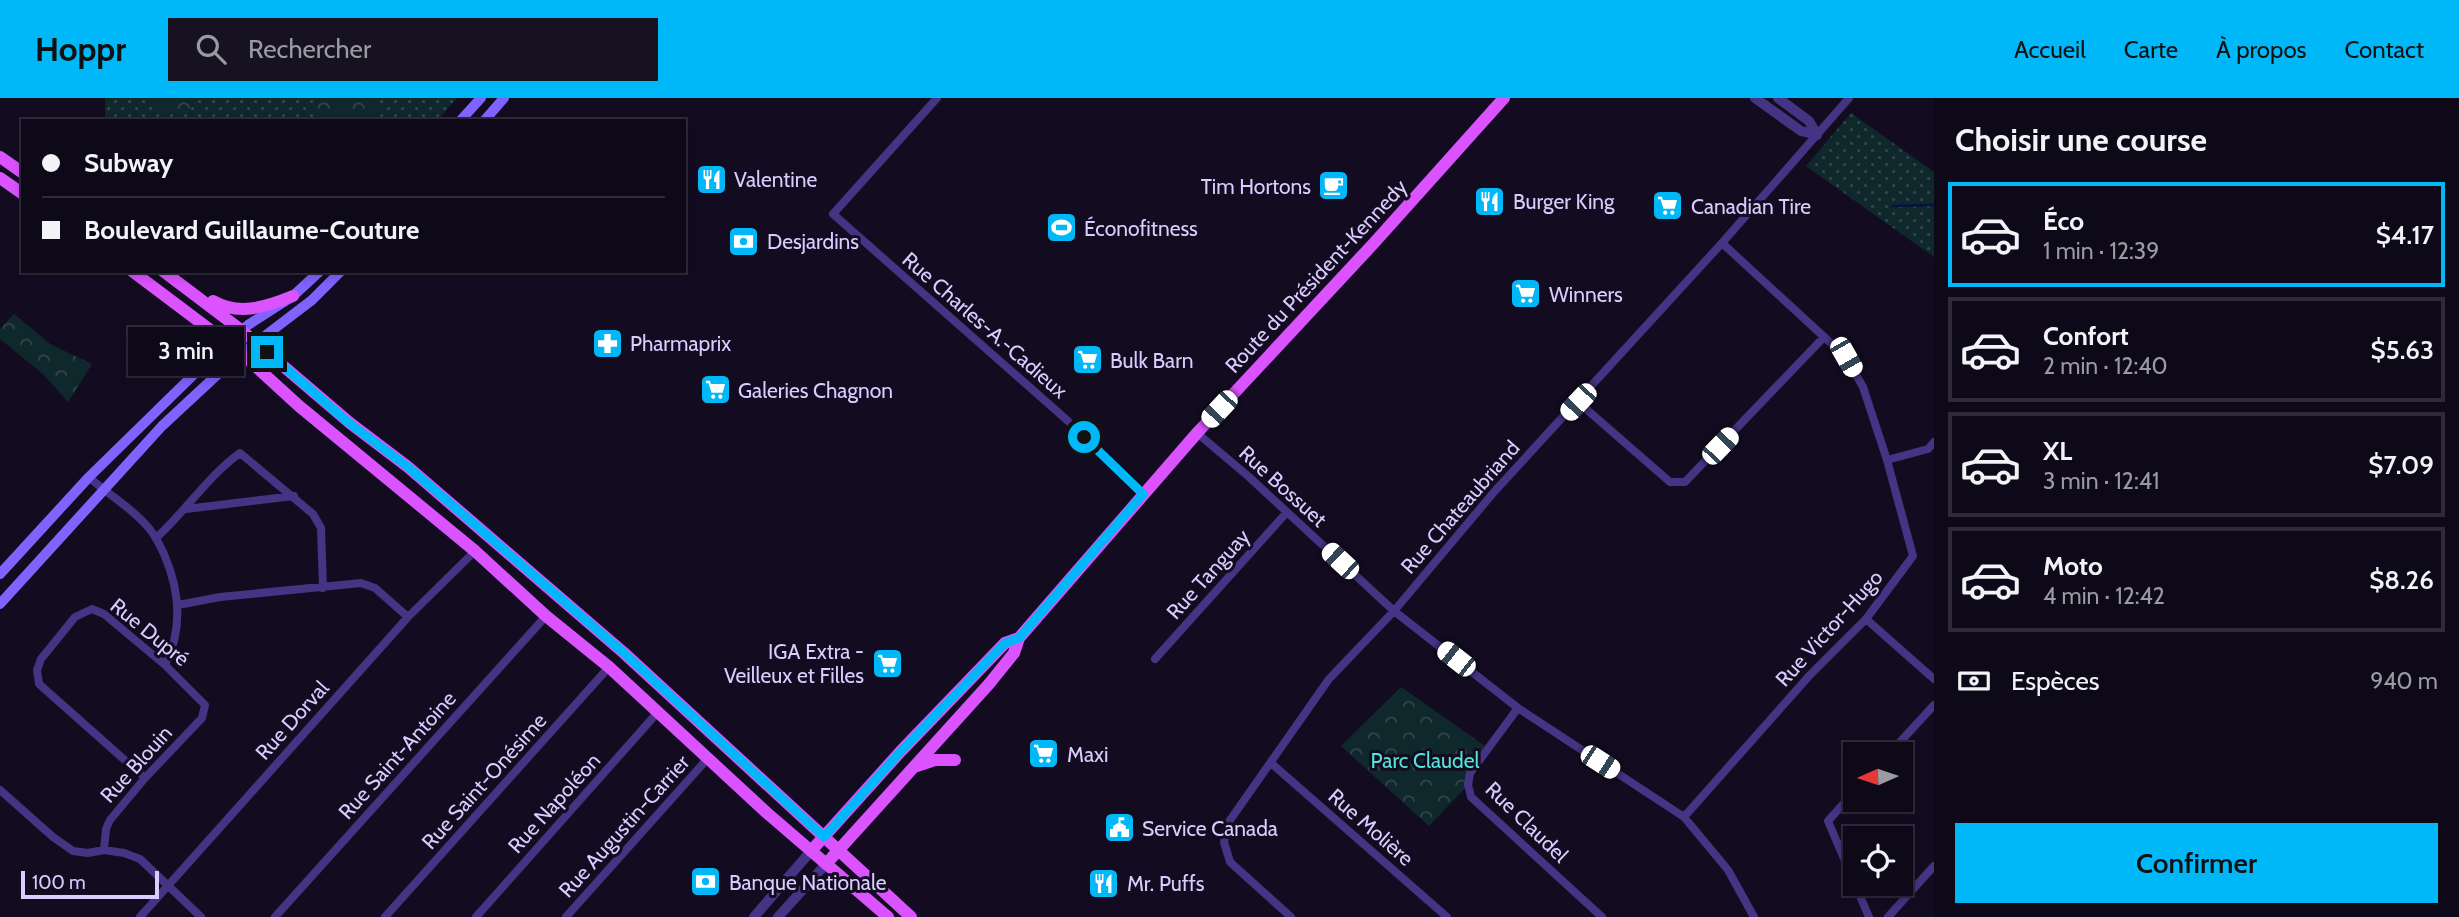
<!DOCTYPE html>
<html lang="fr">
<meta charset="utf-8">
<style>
:root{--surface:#0e0919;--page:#171222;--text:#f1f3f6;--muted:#9b9aa2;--line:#2e2a38;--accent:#00b7f7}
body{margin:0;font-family:Cabin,sans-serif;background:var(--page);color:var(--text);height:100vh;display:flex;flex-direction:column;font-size:26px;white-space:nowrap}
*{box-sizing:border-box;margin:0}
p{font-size:23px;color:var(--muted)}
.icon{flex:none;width:38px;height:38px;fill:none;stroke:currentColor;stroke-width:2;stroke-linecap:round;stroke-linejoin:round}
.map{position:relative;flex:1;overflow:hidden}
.details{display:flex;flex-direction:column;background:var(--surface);width:525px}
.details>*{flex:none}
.top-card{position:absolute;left:21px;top:21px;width:665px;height:154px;border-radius:0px;box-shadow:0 4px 10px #0003,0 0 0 2px var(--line);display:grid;align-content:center;height:154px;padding:0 21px;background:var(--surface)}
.needle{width:46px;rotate:267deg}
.fabs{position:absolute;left:1843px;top:644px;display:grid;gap:14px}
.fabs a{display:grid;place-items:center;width:70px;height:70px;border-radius:0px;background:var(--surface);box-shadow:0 4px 10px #0003,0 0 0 2px var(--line);font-size:35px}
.scale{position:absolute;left:21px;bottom:18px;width:138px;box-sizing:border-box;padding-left:7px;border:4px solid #daccff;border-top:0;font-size:19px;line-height:24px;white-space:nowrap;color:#daccff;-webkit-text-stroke:5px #130c21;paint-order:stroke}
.end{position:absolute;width:32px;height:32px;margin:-16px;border:9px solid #00b7f7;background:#111;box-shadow:0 0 0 4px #111}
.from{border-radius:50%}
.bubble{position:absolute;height:49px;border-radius:0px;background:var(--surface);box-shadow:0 4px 10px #0003,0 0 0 2px var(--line);font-size:23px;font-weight:600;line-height:49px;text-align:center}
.car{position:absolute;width:21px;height:42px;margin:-21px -10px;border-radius:9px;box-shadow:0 0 5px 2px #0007;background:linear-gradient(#fff 24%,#345 0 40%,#fff 0 76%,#345 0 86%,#fff 0)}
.top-card b{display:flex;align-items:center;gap:24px;height:66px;font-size:26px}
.top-card b+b{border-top:2px solid var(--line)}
.top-card i{width:18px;height:18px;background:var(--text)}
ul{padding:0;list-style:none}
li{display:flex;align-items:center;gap:21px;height:105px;margin:0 14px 10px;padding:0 7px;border:4px solid var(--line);border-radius:0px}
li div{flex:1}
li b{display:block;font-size:26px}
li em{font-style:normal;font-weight:600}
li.active{border-color:var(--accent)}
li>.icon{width:63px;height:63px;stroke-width:1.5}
h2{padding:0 21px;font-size:32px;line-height:84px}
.pay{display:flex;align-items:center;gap:18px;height:77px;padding:0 21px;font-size:26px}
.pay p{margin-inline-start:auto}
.cta{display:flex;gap:14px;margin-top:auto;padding:14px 21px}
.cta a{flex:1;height:80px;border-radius:0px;background:var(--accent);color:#111;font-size:28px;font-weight:600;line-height:80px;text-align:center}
header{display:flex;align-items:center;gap:42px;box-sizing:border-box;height:98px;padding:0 35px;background:var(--accent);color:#111}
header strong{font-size:33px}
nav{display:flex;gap:38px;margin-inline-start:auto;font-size:24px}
.search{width:490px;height:63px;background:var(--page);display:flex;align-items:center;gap:18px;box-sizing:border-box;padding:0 24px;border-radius:0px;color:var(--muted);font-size:26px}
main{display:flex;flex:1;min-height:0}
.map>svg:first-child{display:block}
</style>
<header>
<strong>Hoppr</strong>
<div class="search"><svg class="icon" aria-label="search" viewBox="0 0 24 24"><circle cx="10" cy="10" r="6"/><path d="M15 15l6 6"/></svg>Rechercher</div>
<nav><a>Accueil</a><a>Carte</a><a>À propos</a><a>Contact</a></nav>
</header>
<main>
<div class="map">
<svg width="1934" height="819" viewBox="0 0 1934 819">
<defs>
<pattern id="grass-dots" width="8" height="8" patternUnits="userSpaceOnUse" patternTransform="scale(1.75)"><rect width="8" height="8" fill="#0f282c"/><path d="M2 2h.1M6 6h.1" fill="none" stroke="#31464c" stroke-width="1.8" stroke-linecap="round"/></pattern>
<pattern id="forest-crowns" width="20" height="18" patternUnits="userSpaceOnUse" patternTransform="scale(1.75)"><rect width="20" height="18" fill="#0f282c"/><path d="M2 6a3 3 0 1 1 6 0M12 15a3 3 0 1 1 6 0" fill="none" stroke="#31464c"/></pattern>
</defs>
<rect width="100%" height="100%" fill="#130c21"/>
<path fill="url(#grass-dots)" d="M105,0H457L437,23H107L105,20Z
M1851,15L1934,74V159L1806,68Z"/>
<path fill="url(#forest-crowns)" d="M152,0H200C184,19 177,18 155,10Z
M319,0H380L374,17L375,23H330L311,11Z
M14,216L50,246L92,266L68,304L44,277L0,241V231Z
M1401,589L1488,650L1470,675L1468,687L1429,728L1341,648Z"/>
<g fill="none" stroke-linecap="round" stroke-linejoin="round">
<path stroke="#061240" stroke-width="2.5" d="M1892,108L1934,107"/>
<path stroke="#443483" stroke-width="8" d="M937,0L833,116L1068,323L1143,396
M1578,304L1670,384H1685L1824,239
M1197,335L1248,378L1394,513L1518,610L1684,719L1728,772L1754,819
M1887,362L1928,351L1934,344
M89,379C107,396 131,409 147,428C155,436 159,446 164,456C180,493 183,531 165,567
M186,411L294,398
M156,440C185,414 208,378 240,355L313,416L321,430L323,490
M178,507L220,499L361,485L375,490L408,519
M1866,521L1934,581
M1155,561L1287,414
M1518,610L1470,675L1468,687L1471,699L1602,819
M1889,656L1934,607
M1271,665L1447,819
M0,692L53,739L73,753L88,755L104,752L124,755L140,761L201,819
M1855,693L1828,723L1869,819
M1684,719L1809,578L1866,521L1913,458L1887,362L1863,289L1846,259L1722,145
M104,752L106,731L110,722L145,680L202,620L205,607L165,567L104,516L92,511L75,519L41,561L37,572L39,586L145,680
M140,819L408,519L475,453
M275,819L546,518
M385,819L609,569
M476,819L658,614
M566,819L709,659
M1291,819L1230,764L1224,744L1228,725L1329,581L1394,513L1494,394L1722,145L1849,0
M1888,819L1934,768"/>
<path stroke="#443483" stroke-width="10" d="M1755,0L1801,33L1817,37
M1778,0L1809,23L1817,37
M754,819L811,753
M778,819L826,766"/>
<path stroke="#8063ff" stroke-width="10" d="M460,23L481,0
M484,23L504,0
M0,476L89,379L226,245L248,227L293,198L320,173
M0,506L162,328L232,263L312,202L341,173"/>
<path stroke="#da53ff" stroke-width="12" d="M0,59L23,75
M0,80L23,96
M132,173L241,255L299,308L475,453L546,518L609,569L767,715L888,819
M163,173L241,232L350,325L408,369L624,555L911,819
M213,203C239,218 266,209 293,198
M917,668L935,662H955
M811,753L901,653L1005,545L1019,540
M826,766L989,586L1014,555L1019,540L1197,335L1374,145L1504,0"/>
</g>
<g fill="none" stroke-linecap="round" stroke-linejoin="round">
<path stroke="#00b7f7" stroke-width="9" d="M267,254L349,325L408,369L624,555L824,739L901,653L1005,545L1019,540L1143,396L1084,339"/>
</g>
<defs>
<symbol id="restaurant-square" viewBox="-11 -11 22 22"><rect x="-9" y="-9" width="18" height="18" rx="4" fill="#00b7f7" stroke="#130c21"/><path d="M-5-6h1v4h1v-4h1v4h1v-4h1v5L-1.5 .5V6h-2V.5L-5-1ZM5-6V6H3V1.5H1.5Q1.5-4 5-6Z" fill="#fff"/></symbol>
<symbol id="cafe-square" viewBox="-11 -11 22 22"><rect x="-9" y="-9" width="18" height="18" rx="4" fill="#00b7f7" stroke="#130c21"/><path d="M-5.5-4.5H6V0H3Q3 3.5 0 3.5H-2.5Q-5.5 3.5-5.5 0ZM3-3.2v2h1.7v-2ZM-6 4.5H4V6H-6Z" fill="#fff"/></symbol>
<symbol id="supermarket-square" viewBox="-11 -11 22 22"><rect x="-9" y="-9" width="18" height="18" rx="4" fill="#00b7f7" stroke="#130c21"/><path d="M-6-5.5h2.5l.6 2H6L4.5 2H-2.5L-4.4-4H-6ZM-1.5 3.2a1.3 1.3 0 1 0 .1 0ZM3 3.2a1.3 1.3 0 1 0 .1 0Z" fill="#fff"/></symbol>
<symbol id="stadium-square" viewBox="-11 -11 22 22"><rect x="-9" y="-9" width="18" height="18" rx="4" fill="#00b7f7" stroke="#130c21"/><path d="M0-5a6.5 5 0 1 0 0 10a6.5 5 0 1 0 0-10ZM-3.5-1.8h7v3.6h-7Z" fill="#fff"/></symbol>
<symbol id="bank-square" viewBox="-11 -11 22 22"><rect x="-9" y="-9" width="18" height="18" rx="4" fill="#00b7f7" stroke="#130c21"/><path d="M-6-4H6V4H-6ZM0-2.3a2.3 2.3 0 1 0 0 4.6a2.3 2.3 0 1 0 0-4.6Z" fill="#fff"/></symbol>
<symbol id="pharmacy-square" viewBox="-11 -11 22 22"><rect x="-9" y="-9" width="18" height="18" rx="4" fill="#00b7f7" stroke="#130c21"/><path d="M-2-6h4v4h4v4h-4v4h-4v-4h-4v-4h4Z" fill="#fff"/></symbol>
<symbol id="civic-square" viewBox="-11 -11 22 22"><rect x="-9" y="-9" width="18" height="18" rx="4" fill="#00b7f7" stroke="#130c21"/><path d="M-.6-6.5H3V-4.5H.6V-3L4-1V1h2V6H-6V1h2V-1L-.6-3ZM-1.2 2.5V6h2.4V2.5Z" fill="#fff"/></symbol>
</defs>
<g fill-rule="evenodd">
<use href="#restaurant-square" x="694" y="64" width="35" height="35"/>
<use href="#cafe-square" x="1316" y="70" width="35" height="35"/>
<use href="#restaurant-square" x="1472" y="86" width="35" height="35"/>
<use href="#supermarket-square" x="1650" y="90" width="35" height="35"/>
<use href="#stadium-square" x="1044" y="112" width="35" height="35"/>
<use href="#bank-square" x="726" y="126" width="35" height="35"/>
<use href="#supermarket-square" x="1508" y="178" width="35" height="35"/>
<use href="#pharmacy-square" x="590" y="228" width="35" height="35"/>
<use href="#supermarket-square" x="1070" y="244" width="35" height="35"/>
<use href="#supermarket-square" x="698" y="274" width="35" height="35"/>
<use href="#supermarket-square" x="870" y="548" width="35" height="35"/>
<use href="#supermarket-square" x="1026" y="638" width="35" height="35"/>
<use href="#civic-square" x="1102" y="712" width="35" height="35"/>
<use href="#bank-square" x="688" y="766" width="35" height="35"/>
<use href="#restaurant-square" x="1086" y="768" width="35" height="35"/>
</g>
<g text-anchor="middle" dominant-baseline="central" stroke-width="6" stroke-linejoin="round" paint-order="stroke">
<g font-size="21" fill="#daccff" stroke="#130c21" text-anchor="start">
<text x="734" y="81">Valentine</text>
<text x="1311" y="88" text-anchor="end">Tim Hortons</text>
<text x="1513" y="103">Burger King</text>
<text x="1691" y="108">Canadian Tire</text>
<text x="1084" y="130">Éconofitness</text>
<text x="767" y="143">Desjardins</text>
<text x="1549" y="196">Winners</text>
<text x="630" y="245">Pharmaprix</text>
<text x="1110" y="262">Bulk Barn</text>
<text x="738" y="292">Galeries Chagnon</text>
<text x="864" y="553" text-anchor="end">IGA Extra -<tspan x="864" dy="24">Veilleux et Filles</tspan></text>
<text x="1067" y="656">Maxi</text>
<text x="1142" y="730">Service Canada</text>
<text x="729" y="784">Banque Nationale</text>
<text x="1127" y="785">Mr. Puffs</text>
</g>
<g font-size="21" fill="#daccff" stroke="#130c21">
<text transform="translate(1316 178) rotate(-47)">Route du Président-Kennedy</text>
<text transform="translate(985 227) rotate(41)">Rue Charles-A.-Cadieux</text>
<text transform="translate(1283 388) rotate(42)">Rue Bossuet</text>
<text transform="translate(1460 409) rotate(-49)">Rue Chateaubriand</text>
<text transform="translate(1208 476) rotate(-48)">Rue Tanguay</text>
<text transform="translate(1829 530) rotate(-48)">Rue Victor-Hugo</text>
<text transform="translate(150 534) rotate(39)">Rue Dupré</text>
<text transform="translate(292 622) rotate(-48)">Rue Dorval</text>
<text transform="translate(397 657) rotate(-48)">Rue Saint-Antoine</text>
<text transform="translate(136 666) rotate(-48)">Rue Blouin</text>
<text transform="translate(484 683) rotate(-48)">Rue Saint-Onésime</text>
<text transform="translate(554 705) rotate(-48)">Rue Napoléon</text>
<text transform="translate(1527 724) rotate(44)">Rue Claudel</text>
<text transform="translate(624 728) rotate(-48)">Rue Augustin-Carrier</text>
<text transform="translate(1371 729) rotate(41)">Rue Molière</text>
</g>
<g font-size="21" fill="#52e5d8" stroke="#130c21">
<text x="1425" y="662">Parc Claudel</text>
</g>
</g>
</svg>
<div class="fabs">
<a><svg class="needle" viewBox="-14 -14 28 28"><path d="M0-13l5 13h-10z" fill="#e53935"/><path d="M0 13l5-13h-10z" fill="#9b9aa2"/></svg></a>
<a><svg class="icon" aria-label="locate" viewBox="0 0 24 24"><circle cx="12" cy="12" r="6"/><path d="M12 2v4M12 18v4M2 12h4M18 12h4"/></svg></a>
</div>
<div class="scale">100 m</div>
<i class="end from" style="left:1084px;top:339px"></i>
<i class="end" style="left:267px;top:254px"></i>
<div class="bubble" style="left:128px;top:229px;width:116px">3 min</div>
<i class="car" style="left:1846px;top:259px;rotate:150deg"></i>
<i class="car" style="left:1578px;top:304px;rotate:223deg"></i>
<i class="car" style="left:1219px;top:311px;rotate:223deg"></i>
<i class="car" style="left:1720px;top:348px;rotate:44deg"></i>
<i class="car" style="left:1340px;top:463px;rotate:313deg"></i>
<i class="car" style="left:1456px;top:561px;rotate:308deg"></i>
<i class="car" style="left:1600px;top:664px;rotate:123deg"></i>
<div class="top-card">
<b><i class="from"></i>Subway</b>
<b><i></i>Boulevard Guillaume-Couture</b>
</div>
</div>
<section class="details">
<h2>Choisir une course</h2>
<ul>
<li class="active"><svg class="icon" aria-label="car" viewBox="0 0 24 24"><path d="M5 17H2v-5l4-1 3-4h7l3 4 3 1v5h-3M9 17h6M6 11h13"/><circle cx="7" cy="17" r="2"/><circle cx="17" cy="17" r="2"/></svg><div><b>Éco</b><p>1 min · 12:39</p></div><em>$4.17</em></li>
<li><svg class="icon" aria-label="car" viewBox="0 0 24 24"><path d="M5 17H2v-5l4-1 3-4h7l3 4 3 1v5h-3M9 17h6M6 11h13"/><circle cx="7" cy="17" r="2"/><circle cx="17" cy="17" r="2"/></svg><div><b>Confort</b><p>2 min · 12:40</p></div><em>$5.63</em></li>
<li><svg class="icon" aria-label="car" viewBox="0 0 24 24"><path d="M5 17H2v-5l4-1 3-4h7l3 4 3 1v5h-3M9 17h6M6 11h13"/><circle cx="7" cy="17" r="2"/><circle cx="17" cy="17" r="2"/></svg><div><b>XL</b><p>3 min · 12:41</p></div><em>$7.09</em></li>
<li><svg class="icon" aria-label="car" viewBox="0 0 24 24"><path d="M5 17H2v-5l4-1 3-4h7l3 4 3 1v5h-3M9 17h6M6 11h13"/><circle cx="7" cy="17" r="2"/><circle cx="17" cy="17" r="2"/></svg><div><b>Moto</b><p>4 min · 12:42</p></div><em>$8.26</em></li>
</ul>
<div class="pay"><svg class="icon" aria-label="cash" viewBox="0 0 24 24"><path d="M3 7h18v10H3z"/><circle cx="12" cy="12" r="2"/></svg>Espèces<p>940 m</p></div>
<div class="cta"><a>Confirmer</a></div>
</section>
</main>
